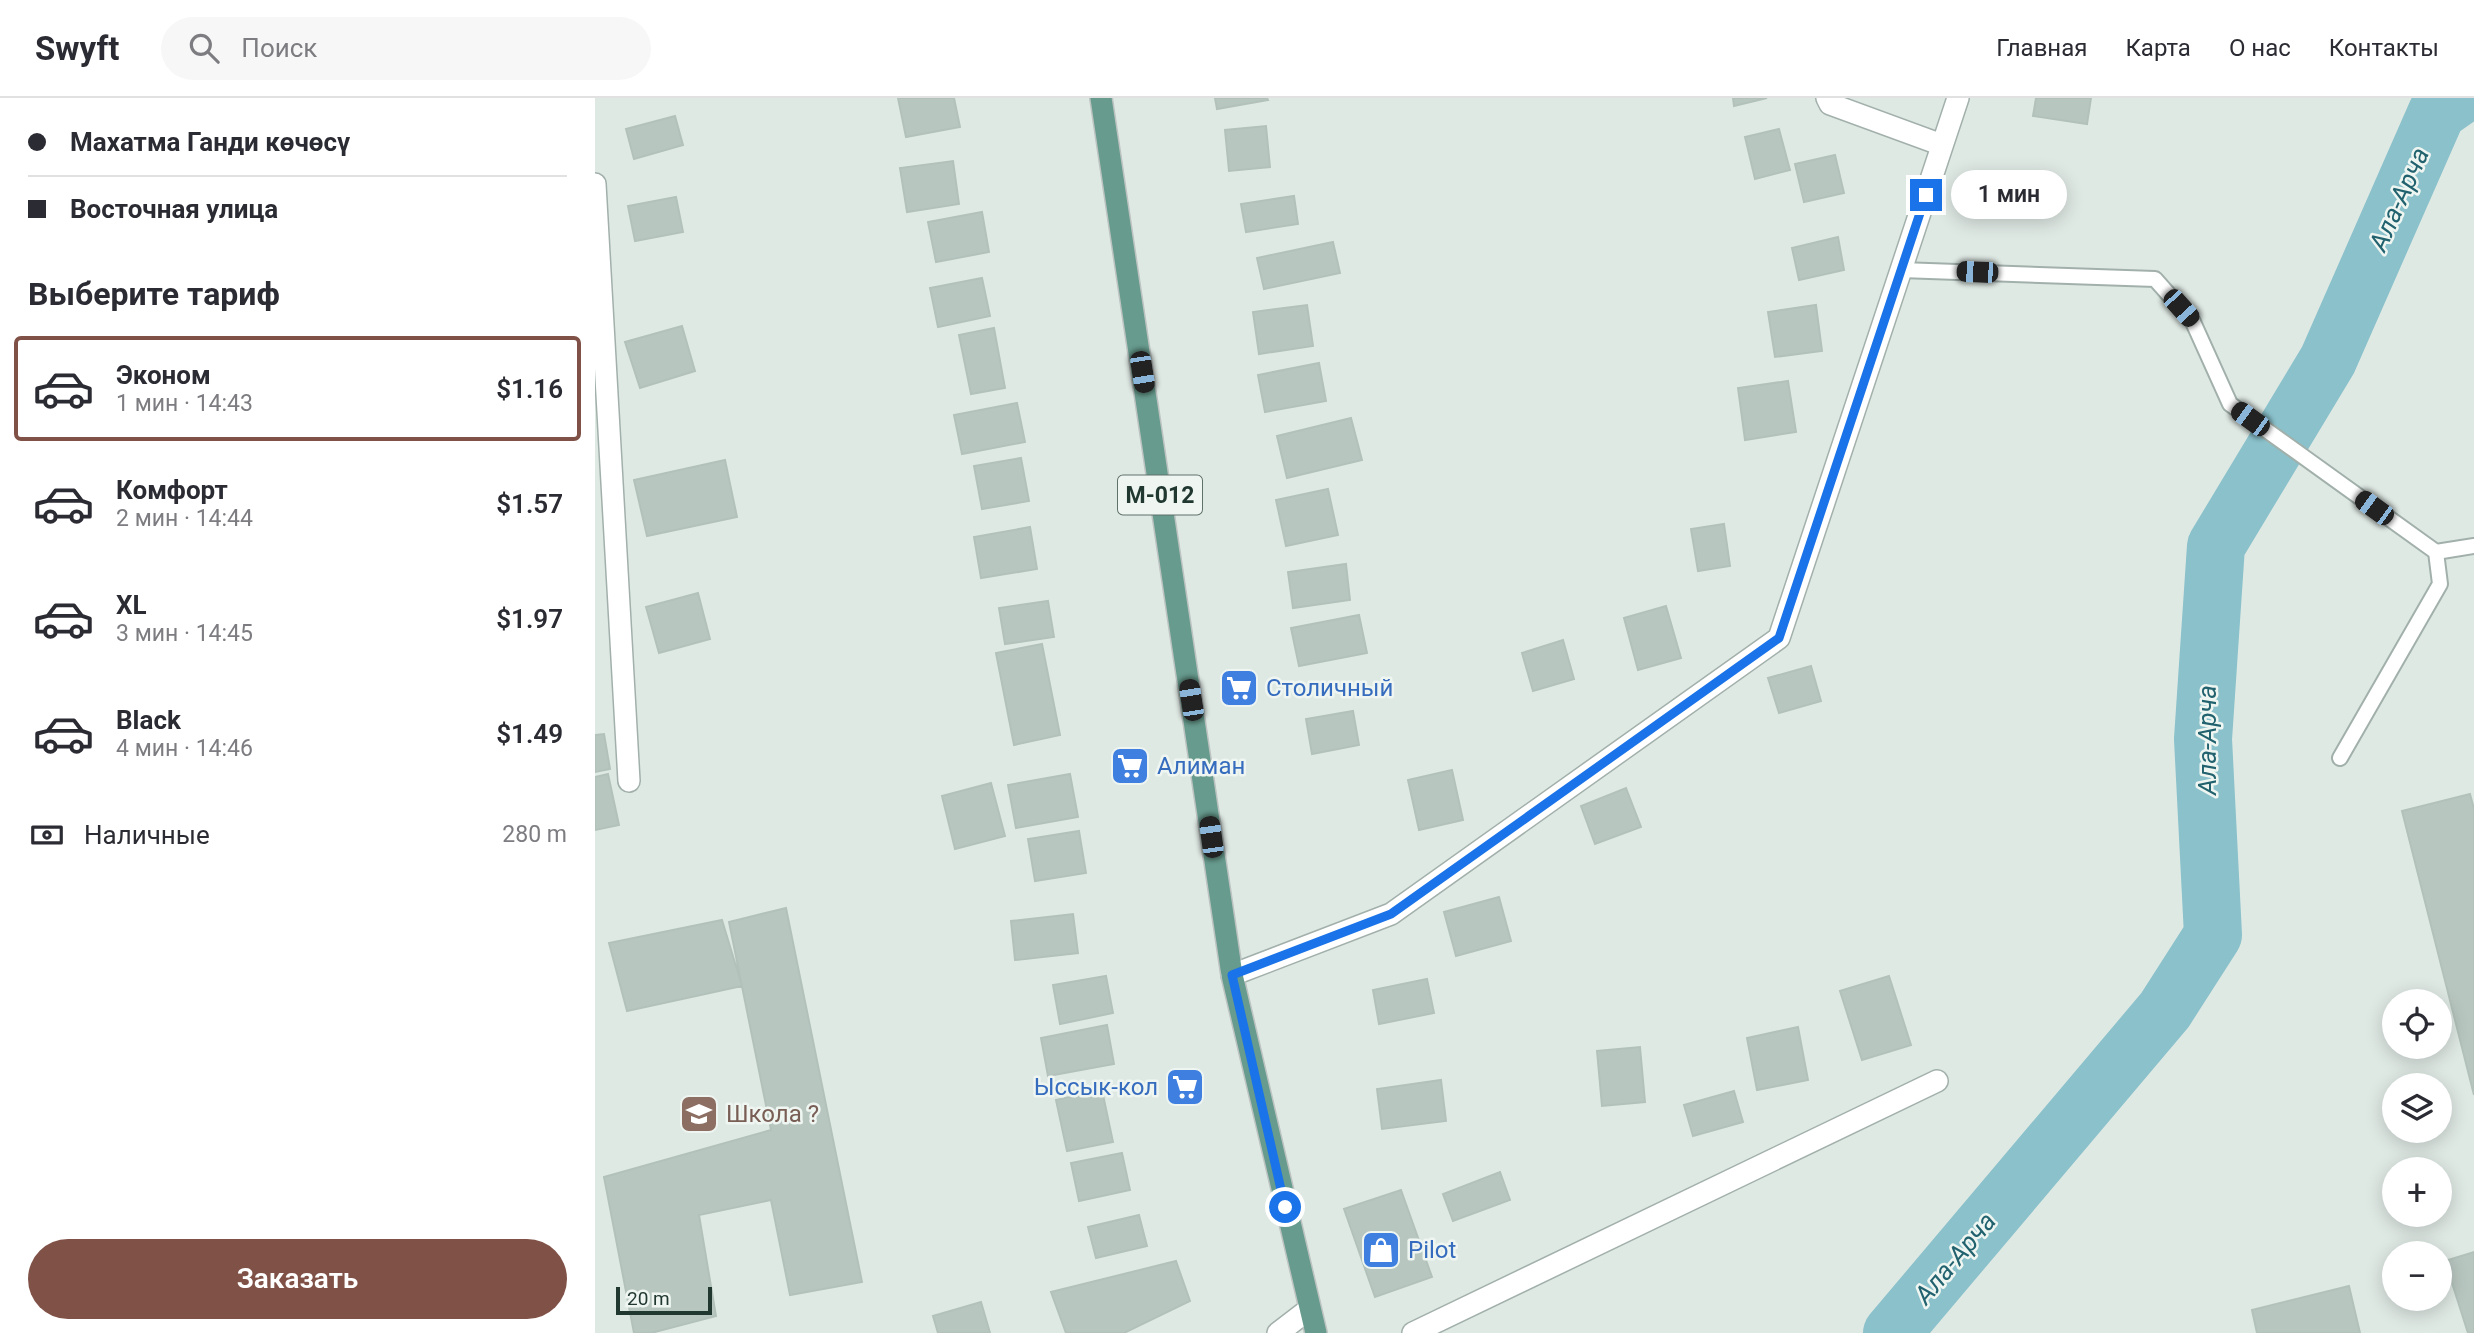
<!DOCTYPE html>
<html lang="ru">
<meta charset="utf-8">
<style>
:root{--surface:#fff;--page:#f7f7f7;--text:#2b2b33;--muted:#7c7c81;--line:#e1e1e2;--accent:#805147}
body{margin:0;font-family:Roboto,sans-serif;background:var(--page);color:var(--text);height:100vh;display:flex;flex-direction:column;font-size:26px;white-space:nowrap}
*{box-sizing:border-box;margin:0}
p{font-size:23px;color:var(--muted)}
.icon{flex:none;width:38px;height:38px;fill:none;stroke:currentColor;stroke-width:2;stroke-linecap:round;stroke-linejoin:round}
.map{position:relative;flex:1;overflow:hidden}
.panel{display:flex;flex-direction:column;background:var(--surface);width:595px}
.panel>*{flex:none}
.banner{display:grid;align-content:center;height:154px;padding:0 28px;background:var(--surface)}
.fabs{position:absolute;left:1787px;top:891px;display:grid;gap:14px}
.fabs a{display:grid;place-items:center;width:70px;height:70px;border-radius:50%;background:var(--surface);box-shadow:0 4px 18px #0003;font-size:35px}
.scale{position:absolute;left:21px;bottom:18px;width:96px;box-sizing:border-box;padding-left:7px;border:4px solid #213831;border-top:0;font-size:19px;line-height:24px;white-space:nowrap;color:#213831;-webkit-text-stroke:5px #eff6f2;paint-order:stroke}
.end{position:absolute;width:32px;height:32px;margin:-16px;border:9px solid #1a73e8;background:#fff;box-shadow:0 0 0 4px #fff}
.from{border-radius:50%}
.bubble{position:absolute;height:49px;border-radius:24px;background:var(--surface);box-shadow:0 4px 18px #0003;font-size:23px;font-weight:600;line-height:49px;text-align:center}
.car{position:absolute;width:21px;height:42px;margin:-21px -10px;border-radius:9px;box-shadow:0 0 5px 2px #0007;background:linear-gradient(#222 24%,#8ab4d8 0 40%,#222 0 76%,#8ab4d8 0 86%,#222 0)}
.banner b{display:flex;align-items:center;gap:24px;height:66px;font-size:26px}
.banner b+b{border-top:2px solid var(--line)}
.banner i{width:18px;height:18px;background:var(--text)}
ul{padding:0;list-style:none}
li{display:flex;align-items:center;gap:21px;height:105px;margin:0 14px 10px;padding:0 14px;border:4px solid transparent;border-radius:7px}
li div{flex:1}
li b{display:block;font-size:26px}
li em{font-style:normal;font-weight:600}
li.active{border-color:var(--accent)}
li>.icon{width:63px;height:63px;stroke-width:1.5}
h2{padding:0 28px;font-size:32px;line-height:84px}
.pay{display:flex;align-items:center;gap:18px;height:77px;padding:0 28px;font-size:26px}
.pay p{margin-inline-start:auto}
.cta{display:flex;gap:14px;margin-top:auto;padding:14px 28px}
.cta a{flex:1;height:80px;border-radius:42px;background:var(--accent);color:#fff;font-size:28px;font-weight:600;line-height:80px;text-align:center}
header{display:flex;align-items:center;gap:42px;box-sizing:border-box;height:98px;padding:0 35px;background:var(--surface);border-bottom:2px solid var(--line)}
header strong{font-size:33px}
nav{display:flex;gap:38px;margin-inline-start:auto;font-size:24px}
.search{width:490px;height:63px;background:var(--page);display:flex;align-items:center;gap:18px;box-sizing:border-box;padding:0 24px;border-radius:38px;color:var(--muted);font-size:26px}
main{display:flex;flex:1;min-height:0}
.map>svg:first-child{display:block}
</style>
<header>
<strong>Swyft</strong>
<div class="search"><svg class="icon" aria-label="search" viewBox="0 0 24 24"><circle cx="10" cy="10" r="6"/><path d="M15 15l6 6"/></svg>Поиск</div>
<nav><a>Главная</a><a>Карта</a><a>О нас</a><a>Контакты</a></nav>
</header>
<main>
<section class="panel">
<div class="banner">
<b><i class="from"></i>Махатма Ганди көчөсү</b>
<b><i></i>Восточная улица</b>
</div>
<h2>Выберите тариф</h2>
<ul>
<li class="active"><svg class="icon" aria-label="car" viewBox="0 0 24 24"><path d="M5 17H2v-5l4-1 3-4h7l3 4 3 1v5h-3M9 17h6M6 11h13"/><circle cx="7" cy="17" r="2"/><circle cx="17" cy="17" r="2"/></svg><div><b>Эконом</b><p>1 мин · 14:43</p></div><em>$1.16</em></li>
<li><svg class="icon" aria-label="car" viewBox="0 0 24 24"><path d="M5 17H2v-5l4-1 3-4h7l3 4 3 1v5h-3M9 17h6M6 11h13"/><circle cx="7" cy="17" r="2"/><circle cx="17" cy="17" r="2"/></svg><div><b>Комфорт</b><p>2 мин · 14:44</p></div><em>$1.57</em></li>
<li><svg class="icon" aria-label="car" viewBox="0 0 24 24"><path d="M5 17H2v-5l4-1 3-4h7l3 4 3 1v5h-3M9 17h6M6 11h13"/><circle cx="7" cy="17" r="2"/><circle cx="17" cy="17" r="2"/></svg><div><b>XL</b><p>3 мин · 14:45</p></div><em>$1.97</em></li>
<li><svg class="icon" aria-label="car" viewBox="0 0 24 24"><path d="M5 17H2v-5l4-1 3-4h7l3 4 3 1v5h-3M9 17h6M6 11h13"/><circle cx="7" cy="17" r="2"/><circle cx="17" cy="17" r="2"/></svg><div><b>Black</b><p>4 мин · 14:46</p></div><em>$1.49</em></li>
</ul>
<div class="pay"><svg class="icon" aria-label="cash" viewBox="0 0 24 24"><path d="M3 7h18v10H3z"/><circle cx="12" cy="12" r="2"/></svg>Наличные<p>280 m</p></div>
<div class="cta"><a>Заказать</a></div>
</section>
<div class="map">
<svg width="1879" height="1235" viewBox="0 0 1879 1235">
<rect width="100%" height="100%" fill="#dfe9e4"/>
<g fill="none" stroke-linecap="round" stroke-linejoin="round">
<path stroke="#8ac1cb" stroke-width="58" d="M1297,1235L1570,912L1618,837L1608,641L1621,448L1733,262L1842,14L1862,0"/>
</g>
<path fill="#b8c6c0" stroke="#b2c2bb" stroke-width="2" d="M303,0H359L365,29L311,39Z
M620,0H672L673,2L622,11Z
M1138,0H1172L1139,8Z
M1441,0H1496L1492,26L1438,18Z
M80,18L88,47L39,61L31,31Z
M671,28L675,69L634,73L630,32Z
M1184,31L1195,72L1160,81L1150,39Z
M1240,57L1249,95L1209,104L1200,66Z
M358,63L364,106L312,114L305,70Z
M699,98L703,126L651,134L646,106Z
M81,99L88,134L40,143L33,108Z
M387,114L394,154L341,164L333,124Z
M1243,139L1249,172L1204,182L1197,150Z
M738,144L745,175L669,191L662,160Z
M387,180L395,218L343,229L335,190Z
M712,207L718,248L664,256L658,214Z
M1221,207L1227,253L1180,259L1173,214Z
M87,228L100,273L45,290L30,244Z
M399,230L410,290L376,296L364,237Z
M724,265L731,303L670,314L663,277Z
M1193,283L1201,334L1150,342L1143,290Z
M422,305L430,344L367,356L359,317Z
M756,320L767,362L692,380L682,338Z
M426,360L434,403L387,411L379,368Z
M130,362L142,419L52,438L39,382Z
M733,391L743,437L691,448L681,402Z
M1129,426L1135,468L1103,473L1096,431Z
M435,429L442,471L386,480L379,439Z
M751,466L755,502L698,510L693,474Z
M103,495L115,541L64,555L51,509Z
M453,503L459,539L410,546L404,510Z
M1071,508L1086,560L1043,572L1029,520Z
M764,517L772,555L704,568L696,530Z
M968,542L979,581L938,593L927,555Z
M447,546L465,637L419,647L401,555Z
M1216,568L1226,603L1184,615L1173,580Z
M758,613L764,647L717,656L711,621Z
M9,636L15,671L0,674V637Z
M857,672L868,722L824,732L813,682Z
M13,676L24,727L0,732V679Z
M475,676L483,719L421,730L413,687Z
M396,685L410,738L360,751L347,698Z
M1031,690L1046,729L1000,746L986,708Z
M1875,696L1879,711V997L1807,713Z
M484,733L491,775L440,783L433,741Z
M904,799L916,843L861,858L849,814Z
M191,810L267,1184L195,1197L176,1102L104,1117L121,1218L56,1235H39L9,1079L176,1032L134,824Z
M478,816L483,855L420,862L416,823Z
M127,822L147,888L32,913L14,845Z
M511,878L518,915L465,926L458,887Z
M1294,878L1316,947L1267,962L1245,893Z
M832,881L839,915L784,926L778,892Z
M512,927L519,966L453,978L446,940Z
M1203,929L1213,982L1162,992L1152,940Z
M1045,949L1050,1004L1007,1008L1002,953Z
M846,982L851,1023L787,1031L782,991Z
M507,992L518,1044L472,1053L461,1002Z
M1139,993L1148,1024L1098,1038L1089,1007Z
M527,1055L535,1092L484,1103L476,1065Z
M905,1074L915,1102L858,1123L848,1096Z
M806,1092L837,1179L780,1199L749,1111Z
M544,1117L552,1148L501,1160L493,1129Z
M1879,1154V1235H1873L1850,1163Z
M581,1163L595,1203L529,1235H471L456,1194Z
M1754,1188L1765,1235H1662L1657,1212Z
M386,1204L395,1235H343L338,1218Z"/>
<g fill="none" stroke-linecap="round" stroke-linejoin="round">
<defs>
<path id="service" d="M1306,172L1560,181L1598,224L1635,306L1841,454L1845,486L1745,660
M1841,454L1879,448"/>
<path id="minor" d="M1232,0L1235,6L1347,47
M0,86L34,683
M637,877L796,816L1184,540L1363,0
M683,1235L713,1212
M818,1235L1342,983"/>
<path id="primary" d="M506,0L637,877L721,1235"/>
</defs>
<use href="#service" stroke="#a2b0ab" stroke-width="18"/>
<use href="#minor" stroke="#a2b0ab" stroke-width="24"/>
<use href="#primary" stroke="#bcc3c1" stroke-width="24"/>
<use href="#service" stroke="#fff" stroke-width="14"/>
<use href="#minor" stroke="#fff" stroke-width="21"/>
<use href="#primary" stroke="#679b8d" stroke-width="21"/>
</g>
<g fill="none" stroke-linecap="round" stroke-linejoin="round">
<path stroke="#1a73e8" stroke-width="9" d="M690,1109L637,877L796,816L1184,540L1331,97"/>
</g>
<defs>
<symbol id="supermarket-square" viewBox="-11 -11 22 22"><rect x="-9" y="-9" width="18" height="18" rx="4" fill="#3f7fe0" stroke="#eff6f2"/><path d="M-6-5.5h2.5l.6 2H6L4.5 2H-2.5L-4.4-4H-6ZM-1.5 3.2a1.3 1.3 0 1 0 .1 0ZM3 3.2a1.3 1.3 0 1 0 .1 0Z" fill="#fff"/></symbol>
<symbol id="school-square" viewBox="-11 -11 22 22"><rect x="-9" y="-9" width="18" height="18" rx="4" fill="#8d6e63" stroke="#eff6f2"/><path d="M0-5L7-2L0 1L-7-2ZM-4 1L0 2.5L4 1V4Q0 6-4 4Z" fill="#fff"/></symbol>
<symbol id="shop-square" viewBox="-11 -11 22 22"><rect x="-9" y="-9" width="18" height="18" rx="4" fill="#3f7fe0" stroke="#eff6f2"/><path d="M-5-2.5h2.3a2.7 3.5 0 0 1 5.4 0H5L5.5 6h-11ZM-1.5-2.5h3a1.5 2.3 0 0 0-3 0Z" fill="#fff"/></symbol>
</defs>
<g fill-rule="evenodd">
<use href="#supermarket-square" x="622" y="568" width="44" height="44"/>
<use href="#supermarket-square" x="513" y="646" width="44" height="44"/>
<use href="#supermarket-square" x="568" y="967" width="44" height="44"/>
<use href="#school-square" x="82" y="994" width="44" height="44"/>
<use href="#shop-square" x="764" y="1130" width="44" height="44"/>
</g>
<g text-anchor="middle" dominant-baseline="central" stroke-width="5" stroke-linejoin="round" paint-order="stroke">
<rect fill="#eff6f2" stroke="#5f716b" stroke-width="2" x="523" y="377.5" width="84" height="39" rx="5"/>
<g font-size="23" font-weight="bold" fill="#213831">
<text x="565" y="397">М-012</text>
</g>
<g font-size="24" fill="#366cbe" stroke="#eff6f2" text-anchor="start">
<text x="671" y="590">Столичный</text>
<text x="562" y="668">Алиман</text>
<text x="563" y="989" text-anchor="end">Ыссык-кол</text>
<text x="813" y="1152">Pilot</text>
</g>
<g font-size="24" fill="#785e54" stroke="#eff6f2" text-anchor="start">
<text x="131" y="1016">Школа ?</text>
</g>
<g font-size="26" font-style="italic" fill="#21626e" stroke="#eff6f2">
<text transform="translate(1804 101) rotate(-66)">Ала-Арча</text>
<text transform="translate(1612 642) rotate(-90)">Ала-Арча</text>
<text transform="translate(1360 1160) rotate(-50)">Ала-Арча</text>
</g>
</g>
</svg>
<div class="fabs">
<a><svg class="icon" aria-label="locate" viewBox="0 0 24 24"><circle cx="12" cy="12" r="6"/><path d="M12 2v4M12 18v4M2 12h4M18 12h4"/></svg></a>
<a><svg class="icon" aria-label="layers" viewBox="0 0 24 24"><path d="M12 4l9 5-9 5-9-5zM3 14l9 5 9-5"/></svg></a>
<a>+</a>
<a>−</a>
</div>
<div class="scale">20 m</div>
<i class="end from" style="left:690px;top:1109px"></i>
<i class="end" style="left:1331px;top:97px"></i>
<div class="bubble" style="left:1356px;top:72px;width:116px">1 мин</div>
<i class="car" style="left:1382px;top:174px;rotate:272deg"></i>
<i class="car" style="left:1586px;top:210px;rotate:138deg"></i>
<i class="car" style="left:547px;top:274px;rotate:171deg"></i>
<i class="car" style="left:1655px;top:321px;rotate:306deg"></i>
<i class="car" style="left:1779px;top:410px;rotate:306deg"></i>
<i class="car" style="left:596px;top:602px;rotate:351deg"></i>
<i class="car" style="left:616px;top:739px;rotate:352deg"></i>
</div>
</main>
